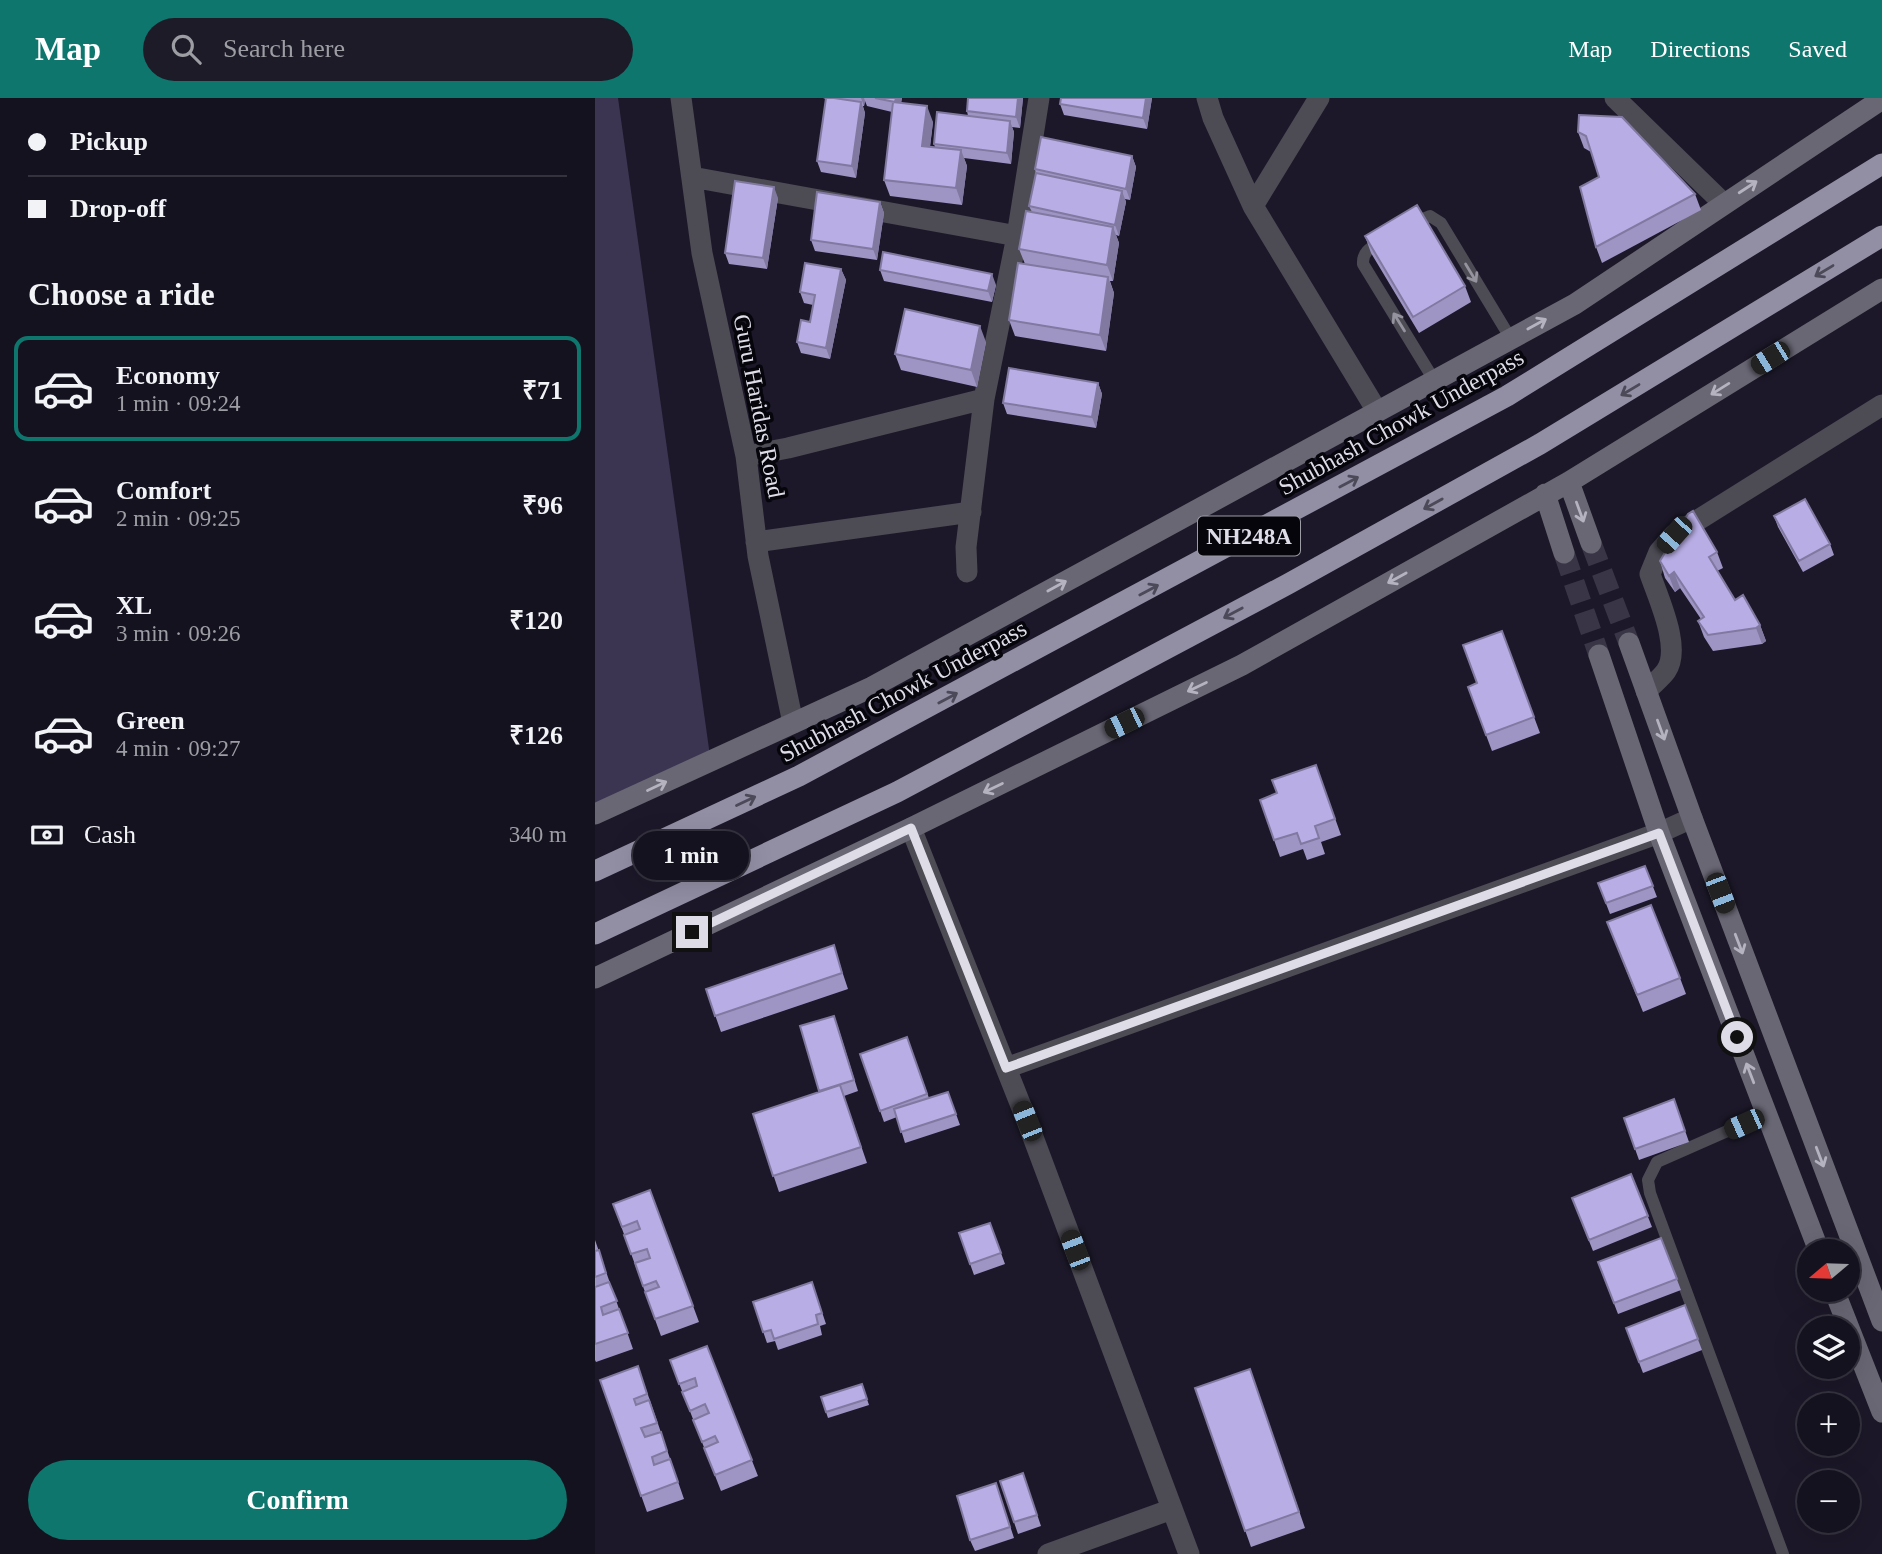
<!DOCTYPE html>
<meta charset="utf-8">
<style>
:root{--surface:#15121f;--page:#1e1b28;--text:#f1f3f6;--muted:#9d9ea4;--line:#34323d;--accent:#0f766e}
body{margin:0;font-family:Georgia,serif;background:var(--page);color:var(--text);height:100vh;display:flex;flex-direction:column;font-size:26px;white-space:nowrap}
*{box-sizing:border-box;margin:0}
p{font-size:23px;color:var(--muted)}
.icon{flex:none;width:38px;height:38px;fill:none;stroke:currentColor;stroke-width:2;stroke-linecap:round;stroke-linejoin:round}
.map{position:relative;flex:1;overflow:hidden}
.drawer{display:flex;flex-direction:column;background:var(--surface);width:595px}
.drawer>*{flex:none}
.guide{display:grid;align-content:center;height:154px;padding:0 28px;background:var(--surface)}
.needle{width:46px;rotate:251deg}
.controls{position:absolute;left:1202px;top:1141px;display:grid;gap:14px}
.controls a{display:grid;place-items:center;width:63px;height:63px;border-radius:50%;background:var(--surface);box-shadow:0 7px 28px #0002,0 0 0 2px var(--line);font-size:35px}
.end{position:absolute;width:32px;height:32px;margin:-16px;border:9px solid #dddce7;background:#111;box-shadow:0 0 0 4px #111}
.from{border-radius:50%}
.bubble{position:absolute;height:49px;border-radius:24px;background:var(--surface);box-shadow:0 7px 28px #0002,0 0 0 2px var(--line);font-size:23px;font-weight:600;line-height:49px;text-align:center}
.car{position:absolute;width:21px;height:42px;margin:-21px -10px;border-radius:9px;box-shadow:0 0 5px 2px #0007;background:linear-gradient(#222 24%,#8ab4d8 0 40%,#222 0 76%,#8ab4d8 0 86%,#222 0)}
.guide b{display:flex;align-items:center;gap:24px;height:66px;font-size:26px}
.guide b+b{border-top:2px solid var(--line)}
.guide i{width:18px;height:18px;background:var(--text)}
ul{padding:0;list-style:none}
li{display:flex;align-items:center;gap:21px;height:105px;margin:0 14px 10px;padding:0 14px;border:4px solid transparent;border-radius:14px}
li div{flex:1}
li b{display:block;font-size:26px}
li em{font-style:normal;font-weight:600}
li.active{border-color:var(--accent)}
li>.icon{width:63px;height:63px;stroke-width:1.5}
h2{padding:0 28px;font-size:32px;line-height:84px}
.pay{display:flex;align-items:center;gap:18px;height:77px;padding:0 28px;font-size:26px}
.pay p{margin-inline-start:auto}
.button{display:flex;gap:14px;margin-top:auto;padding:14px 28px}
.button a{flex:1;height:80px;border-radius:42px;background:var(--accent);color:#fff;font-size:28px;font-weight:600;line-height:80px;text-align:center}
header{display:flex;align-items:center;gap:42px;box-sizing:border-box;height:98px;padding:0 35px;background:var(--accent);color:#fff}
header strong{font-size:33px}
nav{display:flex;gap:38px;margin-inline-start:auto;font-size:24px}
.search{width:490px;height:63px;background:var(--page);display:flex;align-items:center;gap:18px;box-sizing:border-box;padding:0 24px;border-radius:38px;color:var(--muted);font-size:26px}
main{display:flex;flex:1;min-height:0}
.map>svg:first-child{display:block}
</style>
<header>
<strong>Map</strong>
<div class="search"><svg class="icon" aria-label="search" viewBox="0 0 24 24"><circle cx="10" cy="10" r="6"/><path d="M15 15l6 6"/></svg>Search here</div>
<nav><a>Map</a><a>Directions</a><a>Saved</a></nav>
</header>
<main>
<section class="drawer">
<div class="guide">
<b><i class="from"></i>Pickup</b>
<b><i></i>Drop-off</b>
</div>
<h2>Choose a ride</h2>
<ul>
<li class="active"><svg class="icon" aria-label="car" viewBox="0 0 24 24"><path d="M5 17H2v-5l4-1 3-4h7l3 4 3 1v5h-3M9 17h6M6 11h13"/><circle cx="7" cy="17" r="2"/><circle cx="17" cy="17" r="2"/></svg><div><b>Economy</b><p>1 min · 09:24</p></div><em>₹71</em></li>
<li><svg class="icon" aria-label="car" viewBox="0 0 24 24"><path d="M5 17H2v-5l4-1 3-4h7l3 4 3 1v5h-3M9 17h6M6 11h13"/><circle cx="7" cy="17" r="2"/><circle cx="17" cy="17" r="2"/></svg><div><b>Comfort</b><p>2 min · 09:25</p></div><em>₹96</em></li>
<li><svg class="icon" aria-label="car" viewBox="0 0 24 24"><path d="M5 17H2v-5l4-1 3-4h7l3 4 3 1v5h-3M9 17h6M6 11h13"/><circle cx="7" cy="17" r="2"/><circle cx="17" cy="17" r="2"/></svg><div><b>XL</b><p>3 min · 09:26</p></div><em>₹120</em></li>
<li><svg class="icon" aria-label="car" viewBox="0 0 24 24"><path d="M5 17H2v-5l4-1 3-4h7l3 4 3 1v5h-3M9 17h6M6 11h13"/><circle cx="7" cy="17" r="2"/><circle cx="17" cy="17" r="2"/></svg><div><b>Green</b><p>4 min · 09:27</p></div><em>₹126</em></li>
</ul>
<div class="pay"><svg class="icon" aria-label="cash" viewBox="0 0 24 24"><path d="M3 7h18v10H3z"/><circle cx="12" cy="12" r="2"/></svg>Cash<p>340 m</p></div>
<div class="button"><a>Confirm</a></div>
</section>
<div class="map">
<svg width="1287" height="1456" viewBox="0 0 1287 1456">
<rect width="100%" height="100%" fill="#1c1829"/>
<path fill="#3b3552" d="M0,0H23L115,658L0,705Z"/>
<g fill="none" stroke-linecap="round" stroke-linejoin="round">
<path stroke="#393546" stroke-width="21" stroke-dasharray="21 10" stroke-linecap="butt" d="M996,445L1034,545
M969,455L1004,557"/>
<path stroke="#4d4b54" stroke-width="12" d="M816,126L835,118L846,125L916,241
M788,143C778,149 767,152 768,166L839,282
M1171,1016L1062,1064L1053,1082L1055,1095L1188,1456"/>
<path stroke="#4d4b54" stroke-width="21" d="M86,0L107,155L151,358L163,458L198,625
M612,0L618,20L658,108L782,313
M1020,0L1128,105
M97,79L422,138
M658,108L724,0
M151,358L193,350L389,301
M161,444L376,414
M372,474L371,449L389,301L422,138L444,0
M1051,593C1058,586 1066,580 1071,573C1087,550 1063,500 1055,476L1064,454L1079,437L1287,307
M316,730L432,1023L594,1456
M411,970L1064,735L1097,720
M453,1456L577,1411"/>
<path stroke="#696774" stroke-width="21" d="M974,384L996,445
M950,396L969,455
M1034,545L1097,720L1287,1223
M1004,557L1064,735L1224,1153
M0,716L277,589L980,206L1287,1
M0,880L316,730L647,567L974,384L1287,191
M1239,1192L1287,1314"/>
<path stroke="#928ea4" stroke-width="21" d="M0,773L204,678L912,298L1287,66
M0,836L302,694L693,486L945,346L1287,138"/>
</g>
<path fill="#9e95c5" d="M228,0H307L306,5L338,24L335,49H340L339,46L373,18L372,13L428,0L425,30L417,29L419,34L416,66L369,60L372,68L367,107L295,98L289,82L297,14L272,8L270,3L269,8H268L270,15L261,80L226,74L222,63L231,1Z
M557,0L552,31L469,17L465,6Z
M983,34L1100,96L1106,112L1007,165L1001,149L1004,79L996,54L989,50Z
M537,58L541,69L535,102L530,101L531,104L524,138L521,137L524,145L518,183H515L519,195L511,253L420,238L414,222L430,166L424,151L437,114L434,108L441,76L440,71Z
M183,100L172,171L134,166L130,155Z
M285,104L289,115L282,162L220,153L216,142Z
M770,138L870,188L876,204L824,235L776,155Z
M246,171L251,182L235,261L206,255L202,244L215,224L218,207L209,205L205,194Z
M285,172L401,187L397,204L289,183Z
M391,244L382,289L306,272L300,256Z
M503,285L507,296L501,330L412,316L408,305Z
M1179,418L1235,446L1239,457L1208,474L1183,429Z
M1122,454L1128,470L1122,473L1140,502L1165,527L1171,543L1167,546L1118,553L1109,539L1103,523L1106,521L1085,490L1080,494L1070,480L1065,463Z
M907,533L945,635L897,653L873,589L882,585Z
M721,667L746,737L726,744L730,756L712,762L708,751L685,759L665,702L682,695Z
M1050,768L1062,799L1015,816L1003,785Z
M1012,824L1085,880L1091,896L1048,914Z
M244,864L253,891L126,934L111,891Z
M243,929L263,993L249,998L272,1065L184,1094L158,1016L225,994Z
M312,939L334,1000L353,994L365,1027L310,1045L302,1019L289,1024L265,956Z
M1079,1001L1094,1044L1044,1062L1029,1020Z
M1036,1076L1057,1129L998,1153L977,1100Z
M55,1092L104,1224L66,1238L18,1106Z
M395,1125L410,1166L379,1177L364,1135Z
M1066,1140L1086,1192L1023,1216L1003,1164Z
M0,1142L38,1251L1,1264L0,1262Z
M217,1184L231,1226L225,1228L227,1237L183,1252L180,1243L172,1245L158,1204Z
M1090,1207L1107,1252L1048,1275L1031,1230Z
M112,1248L163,1378L126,1393L75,1262Z
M43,1268L89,1401L52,1414L5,1282Z
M655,1271L710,1430L656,1449L600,1290Z
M267,1286L274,1307L233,1320L226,1299Z
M428,1375L446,1428L423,1436L405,1383Z
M401,1385L419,1440L380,1453L375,1442Z"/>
<path fill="#8179a0" d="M266,0H269L270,3L269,8Z
M301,0H307L304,15L300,4Z
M423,0H428L425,30L421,19Z
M551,0H557L552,31L548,20Z
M266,4L270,15L261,80L257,68Z
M332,8L338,24L333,64L327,48Z
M415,23L419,34L416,66L412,55Z
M366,52L372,68L367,107L361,90Z
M537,58L541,69L535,102L531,91Z
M179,89L183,100L172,171L168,160Z
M527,93L531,104L524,138L520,127Z
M285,104L289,115L282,162L278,151Z
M518,129L524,145L518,183L512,167Z
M246,171L251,182L235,261L231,250Z
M397,176L401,187L397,204L393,193Z
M513,179L519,195L511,253L505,237Z
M385,228L391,244L382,289L376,272Z
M503,285L507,296L501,330L497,319Z
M1079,474L1085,490L1080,494L1074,478Z
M1165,527L1171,543L1167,546L1161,530Z"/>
<path fill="#b8ade5" stroke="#8179a0" stroke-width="2" d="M231,0H239L266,4L257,68L222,63Z
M280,0H301L300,4Z
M373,0H423L421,19L372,13Z
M466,0H551L548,20L465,6Z
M298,4L332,8L327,48L366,52L361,90L289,82Z
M342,14L415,23L412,55L339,46Z
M984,17L1027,19L1100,96L1001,149L985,89L1004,79L991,38L983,34Z
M446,39L537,58L531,91L440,71Z
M441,75L527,93L520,127L434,108Z
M140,83L179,89L168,160L130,155Z
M222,94L285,104L278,151L216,142Z
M822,107L870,188L818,219L770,138Z
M431,113L518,129L512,167L424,151Z
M288,154L397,176L393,193L285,172Z
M210,165L246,171L231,250L202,244L206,222L215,224L220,197L205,194Z
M423,165L513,179L505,237L414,222Z
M310,211L385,228L376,272L300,256Z
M414,270L503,285L497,319L408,305Z
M1210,401L1235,446L1204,463L1179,418Z
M1098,413L1122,454L1114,459L1140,502L1148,497L1165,527L1161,530L1113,537L1103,523L1109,519L1079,474L1074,478L1065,463L1093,416Z
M907,533L939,619L891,637L873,589L882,585L868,547Z
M721,667L740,721L720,728L724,740L706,746L702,735L679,742L665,702L682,695L677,682Z
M1050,768L1058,788L1011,805L1003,785Z
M1056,807L1085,880L1042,897L1012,824Z
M239,847L247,875L120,918L111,891Z
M239,918L259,982L224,993L205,928Z
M312,939L332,996L285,1013L265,956Z
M245,987L266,1049L178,1078L158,1016Z
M353,994L361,1016L306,1034L299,1011Z
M1079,1001L1090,1033L1040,1051L1029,1020Z
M1036,1076L1053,1118L994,1142L977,1100Z
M55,1092L98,1208L60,1221L50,1194L64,1189L61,1183L48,1188L40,1165L55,1160L52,1151L36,1156L29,1137L45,1131L42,1123L27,1129L18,1106Z
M395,1125L406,1155L375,1166L364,1135Z
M1066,1140L1082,1181L1019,1205L1003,1164Z
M4,1152L11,1175L0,1179V1153Z
M14,1184L22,1203L6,1209L8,1217L24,1211L33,1235L0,1246V1189Z
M217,1184L227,1215L221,1217L223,1226L179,1241L176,1232L168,1234L158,1204Z
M1090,1207L1103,1241L1044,1264L1031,1230Z
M112,1248L157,1362L120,1377L109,1350L123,1344L120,1338L107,1344L98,1322L114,1315L110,1306L95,1313L87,1294L102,1288L100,1280L84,1286L75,1262Z
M43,1268L52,1296L39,1301L41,1307L54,1302L62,1325L46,1330L50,1339L66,1334L72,1353L57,1359L59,1367L75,1361L83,1384L46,1398L5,1282Z
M655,1271L704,1414L650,1433L600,1290Z
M267,1286L272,1301L231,1314L226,1299Z
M428,1375L442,1417L419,1424L405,1383Z
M401,1385L415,1429L375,1442L362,1398Z"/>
<defs><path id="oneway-shaft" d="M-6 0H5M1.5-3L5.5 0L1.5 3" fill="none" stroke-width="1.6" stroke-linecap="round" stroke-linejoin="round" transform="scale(1.75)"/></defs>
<g stroke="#b4b3bf">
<use href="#oneway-shaft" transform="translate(1153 89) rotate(-33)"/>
<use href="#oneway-shaft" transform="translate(942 226) rotate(-29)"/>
<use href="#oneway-shaft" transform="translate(1125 291) rotate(148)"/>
<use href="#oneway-shaft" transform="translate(985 414) rotate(70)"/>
<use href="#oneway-shaft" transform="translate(802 480) rotate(151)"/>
<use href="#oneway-shaft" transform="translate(462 488) rotate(-29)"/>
<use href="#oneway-shaft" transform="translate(602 589) rotate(154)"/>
<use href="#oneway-shaft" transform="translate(1066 632) rotate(70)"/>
<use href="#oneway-shaft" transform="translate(62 688) rotate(-25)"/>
<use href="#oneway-shaft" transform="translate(398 690) rotate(154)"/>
<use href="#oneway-shaft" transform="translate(1144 846) rotate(69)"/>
<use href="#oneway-shaft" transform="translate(1155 975) rotate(-111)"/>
<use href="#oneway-shaft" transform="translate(1225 1059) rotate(69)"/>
</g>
<g stroke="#4c4a58">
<use href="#oneway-shaft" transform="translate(1229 173) rotate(149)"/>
<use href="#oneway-shaft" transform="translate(1035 292) rotate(149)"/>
<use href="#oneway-shaft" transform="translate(754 384) rotate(-28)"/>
<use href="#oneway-shaft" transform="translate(838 406) rotate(151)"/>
<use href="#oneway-shaft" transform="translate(554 492) rotate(-28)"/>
<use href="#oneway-shaft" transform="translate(638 515) rotate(152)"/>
<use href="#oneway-shaft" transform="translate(353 600) rotate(-28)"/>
<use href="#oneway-shaft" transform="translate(151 703) rotate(-25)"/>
</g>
<g stroke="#95949e">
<use href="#oneway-shaft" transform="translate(876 175) rotate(59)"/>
<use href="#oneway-shaft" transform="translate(804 224) rotate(-122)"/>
</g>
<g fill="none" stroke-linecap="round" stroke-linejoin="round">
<path stroke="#dddce7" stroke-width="9" d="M97,834L316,730L411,970L1064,735L1142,939"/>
</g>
<g text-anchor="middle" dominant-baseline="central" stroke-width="7" stroke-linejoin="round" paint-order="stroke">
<rect fill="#06050c" stroke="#9c9ca5" stroke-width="2" x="603" y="418.5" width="102" height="39" rx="5"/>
<g font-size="23" font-weight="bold" fill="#dddce7">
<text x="654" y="438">NH248A</text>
</g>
<g font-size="24" fill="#dddce7" stroke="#06050c">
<text transform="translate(164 308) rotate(79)">Guru Haridas Road</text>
<text transform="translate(806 324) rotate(-29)">Shubhash Chowk Underpass</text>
<text transform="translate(308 593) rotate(-28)">Shubhash Chowk Underpass</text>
</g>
</g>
</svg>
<div class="controls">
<a><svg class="needle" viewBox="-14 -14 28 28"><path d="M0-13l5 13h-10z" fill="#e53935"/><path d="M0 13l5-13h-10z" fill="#9d9ea4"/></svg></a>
<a><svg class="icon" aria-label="layers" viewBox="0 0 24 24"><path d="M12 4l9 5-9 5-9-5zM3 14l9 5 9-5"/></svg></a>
<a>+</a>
<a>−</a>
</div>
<i class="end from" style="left:1142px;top:939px"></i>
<i class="end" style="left:97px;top:834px"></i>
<div class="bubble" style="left:38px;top:733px;width:116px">1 min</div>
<i class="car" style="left:1175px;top:260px;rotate:238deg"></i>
<i class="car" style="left:1079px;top:437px;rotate:222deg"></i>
<i class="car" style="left:529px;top:625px;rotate:244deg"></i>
<i class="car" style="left:1125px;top:795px;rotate:159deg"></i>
<i class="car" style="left:432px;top:1023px;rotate:338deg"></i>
<i class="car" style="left:1149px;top:1026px;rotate:246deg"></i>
<i class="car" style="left:480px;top:1152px;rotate:339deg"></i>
</div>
</main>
